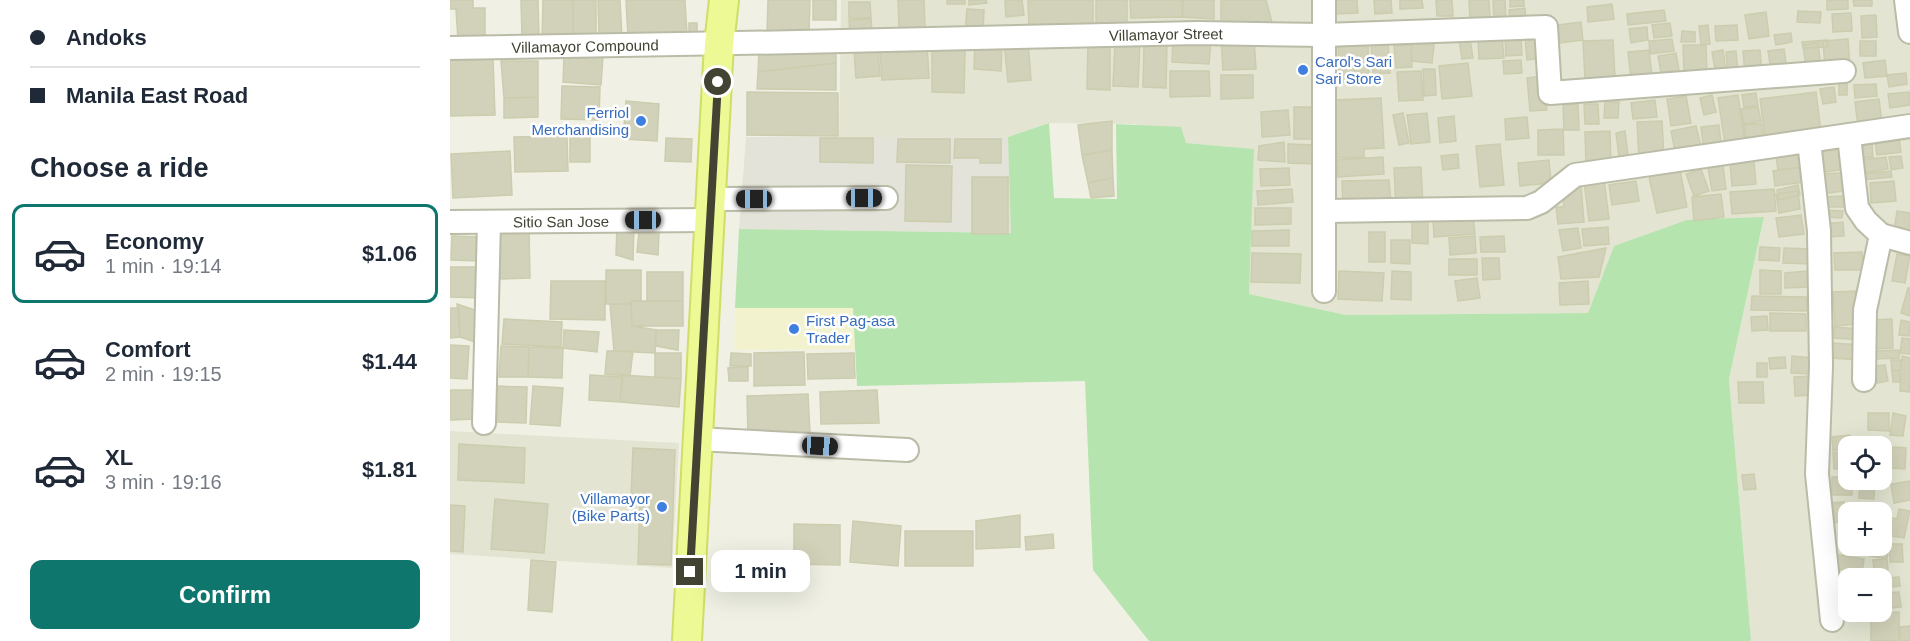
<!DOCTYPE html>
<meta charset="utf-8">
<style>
:root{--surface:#fff;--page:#f6f6f7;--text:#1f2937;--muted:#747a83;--line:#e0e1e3;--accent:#0f766e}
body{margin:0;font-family:Helvetica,sans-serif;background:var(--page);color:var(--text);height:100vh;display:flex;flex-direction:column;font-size:22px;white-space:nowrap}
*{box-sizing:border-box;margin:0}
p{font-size:20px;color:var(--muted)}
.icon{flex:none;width:33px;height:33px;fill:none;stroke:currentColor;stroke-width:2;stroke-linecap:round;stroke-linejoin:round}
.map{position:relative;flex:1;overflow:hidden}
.drawer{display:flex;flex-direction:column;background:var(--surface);width:450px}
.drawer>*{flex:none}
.top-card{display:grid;align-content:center;height:132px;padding:0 30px;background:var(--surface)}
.fabs{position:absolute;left:1388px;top:436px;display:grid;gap:12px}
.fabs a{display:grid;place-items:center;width:54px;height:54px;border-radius:12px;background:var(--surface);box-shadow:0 6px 24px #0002;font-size:30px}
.end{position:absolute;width:27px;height:27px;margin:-14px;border:8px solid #434334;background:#fff;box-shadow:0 0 0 3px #fff}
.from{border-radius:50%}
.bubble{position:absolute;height:42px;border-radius:12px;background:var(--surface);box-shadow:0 6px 24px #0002;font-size:20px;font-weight:600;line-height:42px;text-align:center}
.car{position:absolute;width:18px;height:36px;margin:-18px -9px;border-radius:8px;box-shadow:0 0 4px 2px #0007;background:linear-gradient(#222 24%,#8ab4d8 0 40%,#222 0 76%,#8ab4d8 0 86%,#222 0)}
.top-card b{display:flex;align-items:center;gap:21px;height:57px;font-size:22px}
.top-card b+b{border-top:2px solid var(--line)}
.top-card i{width:15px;height:15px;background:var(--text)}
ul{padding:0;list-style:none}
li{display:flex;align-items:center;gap:18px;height:99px;margin:0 12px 9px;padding:0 18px;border:3px solid transparent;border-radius:12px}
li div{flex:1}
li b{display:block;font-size:22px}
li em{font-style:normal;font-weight:600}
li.current{border-color:var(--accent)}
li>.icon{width:54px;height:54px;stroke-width:1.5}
h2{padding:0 30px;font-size:27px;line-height:72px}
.primary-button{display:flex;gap:12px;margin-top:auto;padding:12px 30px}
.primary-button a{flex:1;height:69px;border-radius:12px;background:var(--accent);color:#fff;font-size:24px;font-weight:600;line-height:69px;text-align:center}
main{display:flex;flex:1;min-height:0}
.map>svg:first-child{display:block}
</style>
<main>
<section class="drawer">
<div class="top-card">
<b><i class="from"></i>Andoks</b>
<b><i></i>Manila East Road</b>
</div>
<h2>Choose a ride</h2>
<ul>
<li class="current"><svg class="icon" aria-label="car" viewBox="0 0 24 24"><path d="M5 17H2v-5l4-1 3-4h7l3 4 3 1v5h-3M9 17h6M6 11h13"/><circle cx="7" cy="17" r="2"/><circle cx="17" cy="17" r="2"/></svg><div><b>Economy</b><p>1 min · 19:14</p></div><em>$1.06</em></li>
<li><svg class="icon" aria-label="car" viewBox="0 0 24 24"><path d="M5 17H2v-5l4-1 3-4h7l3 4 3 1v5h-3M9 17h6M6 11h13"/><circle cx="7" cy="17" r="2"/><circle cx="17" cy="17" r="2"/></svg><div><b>Comfort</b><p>2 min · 19:15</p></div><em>$1.44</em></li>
<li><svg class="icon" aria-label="car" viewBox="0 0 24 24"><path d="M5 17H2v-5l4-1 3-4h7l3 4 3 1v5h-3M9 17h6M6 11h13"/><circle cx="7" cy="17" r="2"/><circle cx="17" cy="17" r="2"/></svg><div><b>XL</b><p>3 min · 19:16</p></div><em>$1.81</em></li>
</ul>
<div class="primary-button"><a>Confirm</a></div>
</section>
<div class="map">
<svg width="1460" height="641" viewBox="0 0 1460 641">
<rect width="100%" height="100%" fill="#f0f1e4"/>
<path fill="#e3e5d2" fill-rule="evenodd" d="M391,0H1460V641H1301L1279,379L1314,218L1164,246L1138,313L896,315L799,294L803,149L735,143L685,124L599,123L558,137H389ZM1398,447H1431V480H1398ZM1398,513H1431V546H1398ZM1398,579H1431V612H1398Z
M0,431L229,443L222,568L0,554Z"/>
<path fill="#f3f2cf" d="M285,308H404L405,349L284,350Z"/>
<path fill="#e3e3d9" d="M296,137H558L562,233L289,229Z"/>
<path fill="#b6e4ae" d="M599,123L604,198L667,199L666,124L731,127L736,143L804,149L799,294L896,315L1138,313L1164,246L1237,220L1314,217L1279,379L1301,641H699L643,570L635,381L407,386L403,308H285L289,229L561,233L558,137Z"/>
<path fill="#d2d2ba" stroke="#ccccae" stroke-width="1.5" d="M0,0H23V8H35V39L8,40L6,9H0Z
M71,0H88L89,38H72Z
M93,0H123V38H92Z
M123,0H146V39L123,38Z
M148,0H170L172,38L149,39Z
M176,0H235L237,35L178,38Z
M318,0H360L359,34L317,33Z
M363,0H386V20H363Z
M448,0H474L475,27L449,28Z
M497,0H515V4H497Z
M519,0H536L537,3L519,5Z
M555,0H572L574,15L556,17Z
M578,0H643V28H579Z
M646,0H677V25H646Z
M680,0H732L733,17L681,18Z
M733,0H764V19L732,17Z
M771,0H816L824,30L771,28Z
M883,0H907L908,13L884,14Z
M924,0H941L942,13L925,14Z
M950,0H972L973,8L950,9Z
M986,0H1002L1003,16H987Z
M1019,0H1039L1040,18L1020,19Z
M1043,0H1055L1056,20L1044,21Z
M1060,0H1074V6L1060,7Z
M1377,0H1398V9L1377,10Z
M1403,0H1422V6H1404Z
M399,2H420L421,18H399Z
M1162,4L1164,19L1138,22L1137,7Z
M1075,8L1076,23L1060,24L1059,10Z
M517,9L534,10L533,34L515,33Z
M1214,10L1216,21L1178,25L1177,14Z
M1348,11L1371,12L1370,23L1347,22Z
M1316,12L1319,36L1299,39L1295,15Z
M1401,13L1402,31L1383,32L1382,14Z
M1426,15L1427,37L1412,38L1411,16Z
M421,19L422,33L400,34L399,20Z
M1131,22L1133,40L1110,43L1108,25Z
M239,23H247V33H239Z
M1220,23L1222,36L1204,38L1202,25Z
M1258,25L1260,44L1251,45L1249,26Z
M1287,25L1288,40L1266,41L1265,26Z
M1197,27L1198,40L1181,43L1179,29Z
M1232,31L1245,32V42H1231Z
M1341,33L1342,42L1326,45L1324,35Z
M1052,36L1054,58L1029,59L1028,37Z
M1091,36L1093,58L1077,60L1075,37Z
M723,37L761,40L759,64L722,62Z
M1071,37L1072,55L1056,56L1055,38Z
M804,38L806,69L773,70L771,39Z
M1020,39L1023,58L1012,59L1009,40Z
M1222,39L1224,51L1200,54L1199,41Z
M1398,39L1400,66L1375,68L1373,41Z
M638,40L660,41V90L637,89Z
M918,40L919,81L889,82L888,41Z
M1163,40L1165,78L1135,80L1133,41Z
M1377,40L1378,47L1353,48L1352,42Z
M578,41L581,80L558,82L554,43Z
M665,41L690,42L688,87L663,86Z
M1410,41H1426V56H1410Z
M525,42L552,43L551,71L524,69Z
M938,43L940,73L923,74L921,44Z
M962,43L984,45L982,63L961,61Z
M1368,43L1371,66L1356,67L1353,45Z
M694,44L717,45L716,88L693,87Z
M961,45L962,67L946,68L944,46Z
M1233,45H1256L1257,73H1234Z
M477,46L479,78L432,80L430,49Z
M428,48L430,76L406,78L404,49Z
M482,49L515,50L514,93L482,92Z
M1334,49L1337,69L1321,71L1318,51Z
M1199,50L1202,76L1181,79L1178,52Z
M1273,50L1276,72L1266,74L1262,52Z
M1310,50L1312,73L1295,74L1293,51Z
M309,51H386V63L308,72Z
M1286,51L1288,73L1278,74L1276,52Z
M1226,53L1230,76L1212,79L1208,56Z
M114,55L153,56L151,85L113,82Z
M43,59L45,115L0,116V60Z
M1071,60L1072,73L1054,74L1053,61Z
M1435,60L1437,76L1415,78L1413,63Z
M51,61H88V97L54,98Z
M386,63V90L307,89L308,72Z
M1018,63L1022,96L992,99L989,66Z
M973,69H985L986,95L974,96Z
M720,71H759L760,96L720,97Z
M971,71L973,100L949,101L947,72Z
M1456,73L1457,84L1439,87L1437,75Z
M771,75H803V98L771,99Z
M1093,76L1097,110L1080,111L1077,78Z
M1389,83H1397V95H1389Z
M1426,84L1427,96L1405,98L1404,85Z
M112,86L150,87L149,120L111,119Z
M1384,87L1386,102L1373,104L1370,89Z
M297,92L388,93V136L297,135Z
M1366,92L1371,132L1315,138L1310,99Z
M1459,92L1460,105L1440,108L1438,94Z
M1306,93L1308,106L1294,107L1292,95Z
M1262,95L1266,112L1254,115L1250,98Z
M1288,95L1295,141L1275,144L1268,98Z
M1236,96L1241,123L1221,126L1217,99Z
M88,97V117L54,118V98Z
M931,98L934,148L914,149V157L887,158L884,100Z
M1429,99L1432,124L1408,127L1405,102Z
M1205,100L1207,117L1183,119L1181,103Z
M176,101L209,104L207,141L173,139Z
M1155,102H1169L1168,118H1154Z
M1128,104L1129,130H1114L1113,105Z
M1134,104H1148L1149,124H1135Z
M844,107H865V139H844Z
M1308,107L1311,121L1294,124L1291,109Z
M838,110L840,135L812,137L811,112Z
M953,113L959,143L949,145L943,115Z
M977,113L980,142L961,144L957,115Z
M1004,116L1006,141L990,143L988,118Z
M1077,117L1079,138L1056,140L1055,119Z
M662,121V150L632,155L628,125Z
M1212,121L1214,158L1189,159L1187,122Z
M1311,123L1314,142L1297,145L1294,125Z
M1269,125L1272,151L1254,153L1251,127Z
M1246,126L1252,150L1226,156L1221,131Z
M1113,129L1114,155H1088V130Z
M1160,131L1161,165H1136L1135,132Z
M1175,131L1178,155L1169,156L1166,133Z
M117,136L118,171L65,172L64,137Z
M120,136H140V162H120Z
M216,138L242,139L241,162L215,161Z
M370,138H423V163L370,162Z
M1449,138L1451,152L1427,155L1425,141Z
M448,139H500V163L447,162Z
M505,139H551V163H530V158H504Z
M834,142L835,162L808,160L809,146Z
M1392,143L1395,169L1369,173L1365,146Z
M1422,143L1423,157L1411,158L1410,144Z
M838,144L866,145V164L838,163Z
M1050,144L1054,185L1030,187L1026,146Z
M662,150L663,178L638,183L632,155Z
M60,151L62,195L3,198L1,154Z
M1352,153L1354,167L1328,170L1326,157Z
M1008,154L1009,168L993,170L991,156Z
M1451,156L1453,168L1441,170L1439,157Z
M933,157L934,174L888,177L887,160Z
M1436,157L1438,169L1414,173L1412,160Z
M1099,160L1101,183L1070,186L1068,163Z
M1304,161L1306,184L1282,186L1280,163Z
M456,165L502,166L501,222L455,221Z
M1273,166L1276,189L1262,191L1258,168Z
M971,167L973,206L946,207L944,168Z
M1352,167L1354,182L1325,186L1323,171Z
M839,168L840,185L811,186L810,169Z
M1251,169L1259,191L1244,196L1236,174Z
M1230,170L1237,207L1207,213L1199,177Z
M1441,171L1442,177L1412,180L1411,174Z
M1391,173L1393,191L1372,194L1370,174Z
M522,177H558V234H522Z
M663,178L664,196L641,198L638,183Z
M1154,179L1159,219L1139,221L1134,182Z
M939,180L941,203L893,205L892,181Z
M1186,181L1189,201L1162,205L1159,185Z
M1444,181L1446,201L1421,203L1420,183Z
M1348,185L1350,195L1329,200L1327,190Z
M1131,186L1134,222L1108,224L1106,207H1114L1113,197Z
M842,189L843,202L808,205L807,191Z
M1324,189L1326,211L1282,214L1280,192Z
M1348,191L1350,209L1329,213L1326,194Z
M1271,194L1274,217L1244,221L1242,197Z
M1393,196L1394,207H1371V197Z
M805,208H841V224L805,225Z
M1375,210L1393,211L1392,218L1374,217Z
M1447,211L1460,213V233L1444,230Z
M1023,215L1025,234L984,237L983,217Z
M1351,215L1354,234L1329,237L1326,218Z
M962,216H978V244L962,243Z
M1393,222L1394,236L1376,237L1375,224Z
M167,227L184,228L183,260L166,255Z
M1158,227L1159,244L1134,246L1132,229Z
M1128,228L1131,248L1113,251L1109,230Z
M79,230L80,278L49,279L48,231Z
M839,230V246H802V231Z
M189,231L209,233L208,255L187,252Z
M919,232H935V262H919Z
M2,236L30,237L28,261L1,260Z
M1025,236L1026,253L1000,255L999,238Z
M1054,236L1055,252H1031L1030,237Z
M941,240H960V264L941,263Z
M1310,247L1330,248L1329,261L1309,260Z
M1156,248L1149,277L1111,279L1108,257Z
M1334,248L1362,249V264L1333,263Z
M1412,252L1413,270H1385L1384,253Z
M802,253L851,254L850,283L801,282Z
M1447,254L1460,256L1455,283L1442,281Z
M1032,258H1049L1050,279L1033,280Z
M999,259H1027V275H999Z
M0,267H33V298L0,297Z
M156,270H191V301H181V304H156Z
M1310,270L1331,271V294H1310Z
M889,271L934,273L932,301L888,299Z
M942,271L961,272V300L941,299Z
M1357,271L1358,287L1335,288V273Z
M197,272H233V301H197Z
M1027,278L1030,298L1008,301L1005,281Z
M101,281H155V320L100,319Z
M1138,281L1139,304L1110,305L1109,283Z
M1458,288H1460V316L1451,313Z
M1406,291L1408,324L1385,326L1383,292Z
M1302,296L1356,297L1357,311L1301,310Z
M181,301H233V326H182Z
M7,304L28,311V343L10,337Z
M160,304H181L182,326L206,330L205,353L164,351Z
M0,308H9L10,337L0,338Z
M1320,313L1356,314V331H1320Z
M1317,316L1318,330L1302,331L1301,317Z
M54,319L112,322L111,347L52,344Z
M1442,319L1443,348L1423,349L1422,320Z
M1451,320L1460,322V336L1449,335Z
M1384,327L1412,329L1411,340L1384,338Z
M114,330L149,332L147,352L113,348Z
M206,330H229L228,350L206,346Z
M1452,338L1460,339V354L1450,353Z
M1382,343L1411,345L1410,360L1381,358Z
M0,345L19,346L17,379L0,378Z
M51,346L79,347L78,377H49Z
M79,347L113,348L112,378L78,377Z
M1449,350V358L1425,359V351Z
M157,351H183L180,376L155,374Z
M354,352L355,385L304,386V353Z
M205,353H231V379L205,377Z
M281,353L301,354V366H280Z
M404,353L405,378L358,379L357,354Z
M1342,356L1362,358L1361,374L1341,373Z
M1452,356L1460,358V392L1450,391Z
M1335,357L1336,368L1320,369L1319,358Z
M1441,360H1451V370L1442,371Z
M1307,363H1317V377H1307Z
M1435,365L1438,381L1427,383L1425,366Z
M298,367V381H279L278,368Z
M1449,370L1450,382H1443L1442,371Z
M140,375L172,377L170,402L139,400Z
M173,375L231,379L229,407L170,402Z
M1364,376V395L1345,396L1344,377Z
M1288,382H1313L1314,403H1289Z
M46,386L77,387L76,423L45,422Z
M83,386L113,388L110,426L80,424Z
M0,390H26V419L0,420Z
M427,390L429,423L371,424L370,392Z
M358,394L360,433L298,435L297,396Z
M1418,413H1439V431L1418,430Z
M1443,413L1456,416L1453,436L1440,435Z
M1400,435L1401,447L1383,451L1382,437Z
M1417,439L1418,447H1406V440Z
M1421,441L1435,442L1434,469H1431V447H1421Z
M9,444L75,448L74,483L8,480Z
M1442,447L1456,448L1455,469L1440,468Z
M183,448L225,450L221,565L188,564L190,499L181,498Z
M1398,452V468L1384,469L1383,453Z
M1304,474L1306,489L1294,490L1292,475Z
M1382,477H1398V480H1402V495H1382Z
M1410,480H1425L1424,499L1409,498Z
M1460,481V500L1444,503L1441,484Z
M45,499L98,504L94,553L41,549Z
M1394,502L1396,522L1379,523L1377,503Z
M1402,504L1421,508V513H1401Z
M0,505L15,506L13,552L0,551Z
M1449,509L1460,511L1454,538L1431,534V516L1447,519Z
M570,515V547L526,549V521Z
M403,521L451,526L448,566L400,562Z
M344,524L390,525V565L344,564Z
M455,531H523V566H455Z
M1394,532L1398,533V546H1418L1417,552L1392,547Z
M603,534L604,548L576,550L575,537Z
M1431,540L1440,542L1437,559L1420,556L1422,546H1431Z
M1440,544H1452L1453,562H1440Z
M1383,554L1414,559L1412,573L1381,568Z
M1437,559L1438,570L1424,571L1423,560Z
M81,560L106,562L102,612L78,610Z
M1449,577L1450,586L1431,588V579H1418Z
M1449,592L1451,607L1431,609V593Z
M1449,612V641H1421V613Z
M1460,626V641H1451L1449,627Z"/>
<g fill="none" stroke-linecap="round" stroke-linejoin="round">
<defs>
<g id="minor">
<path d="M874,0V291"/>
<path d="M1456,0L1460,32"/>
<path id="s1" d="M0,48L349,42L748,33L874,35L1096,27L1100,93L1394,71"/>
<path d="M1399,136L1407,208L1416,221L1431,235L1460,243"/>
<path d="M1359,141L1369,231L1371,366L1367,474L1382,620"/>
<path d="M261,199L436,198"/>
<path d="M875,211L1077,208L1091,202L1125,175L1460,126"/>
<path id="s2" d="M0,222L259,220"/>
<path d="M1414,380L1415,310L1431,235"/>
<path d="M34,423L39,222"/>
<path d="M247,439L457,450"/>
</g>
<path id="major" d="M237,641L269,44L274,0"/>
</defs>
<use href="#minor" stroke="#babca7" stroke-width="26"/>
<use href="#major" stroke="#d0dd66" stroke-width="32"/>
<use href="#minor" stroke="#fff" stroke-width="22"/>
<use href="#major" stroke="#edf995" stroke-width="28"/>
</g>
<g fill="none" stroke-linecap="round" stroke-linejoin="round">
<path stroke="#434334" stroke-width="8" d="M240,572L268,82"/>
</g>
<g fill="#3f7fe0" stroke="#fff" stroke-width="2">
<circle cx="853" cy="70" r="6"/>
<circle cx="191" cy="121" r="6"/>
<circle cx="344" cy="329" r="6"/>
<circle cx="212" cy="507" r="6"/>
</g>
<g text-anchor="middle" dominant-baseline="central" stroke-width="5" stroke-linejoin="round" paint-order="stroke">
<g font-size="15" fill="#434334" stroke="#fff">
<text stroke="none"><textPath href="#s1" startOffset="716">Villamayor Street</textPath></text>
<text stroke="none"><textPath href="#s1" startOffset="135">Villamayor Compound</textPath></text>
<text stroke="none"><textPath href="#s2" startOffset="111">Sitio San Jose</textPath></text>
</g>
<g font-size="15" fill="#366cbe" stroke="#fff" text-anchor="start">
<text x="865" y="61">Carol's Sari<tspan x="865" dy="17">Sari Store</tspan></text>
<text x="179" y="112" text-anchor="end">Ferriol<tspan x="179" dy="17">Merchandising</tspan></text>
<text x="356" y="320">First Pag-asa<tspan x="356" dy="17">Trader</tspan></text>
<text x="200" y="498" text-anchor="end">Villamayor<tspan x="200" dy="17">(Bike Parts)</tspan></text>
</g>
</g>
</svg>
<div class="fabs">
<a><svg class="icon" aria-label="locate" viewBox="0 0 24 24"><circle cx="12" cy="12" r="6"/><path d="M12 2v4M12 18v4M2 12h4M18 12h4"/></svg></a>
<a>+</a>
<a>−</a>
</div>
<i class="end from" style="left:268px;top:82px"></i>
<i class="end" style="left:240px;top:572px"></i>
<div class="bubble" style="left:261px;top:550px;width:99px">1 min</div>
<i class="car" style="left:414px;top:198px;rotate:90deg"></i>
<i class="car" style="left:304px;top:199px;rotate:270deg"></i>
<i class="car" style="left:193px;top:220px;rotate:270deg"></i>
<i class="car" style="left:370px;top:446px;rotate:93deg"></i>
</div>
</main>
